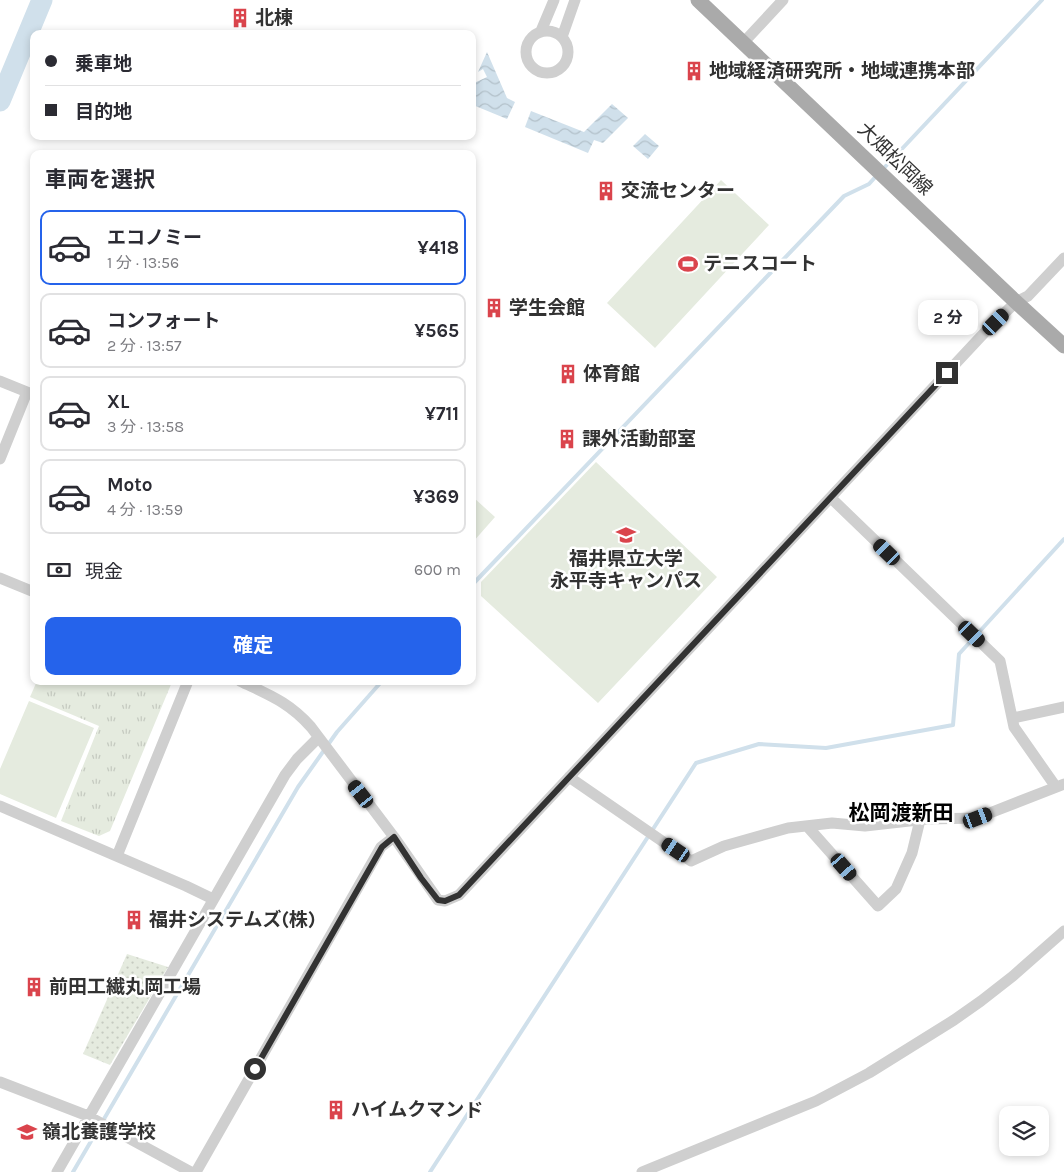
<!DOCTYPE html>
<html lang="ja">
<meta charset="utf-8">
<style>
:root{--surface:#fff;--page:#f2f2f3;--text:#2b2b33;--muted:#7c7c81;--line:#e1e1e2;--accent:#2563eb}
body{margin:0;font-family:Karla,"Noto Sans JP",sans-serif;background:var(--page);color:var(--text);height:100vh;display:flex;flex-direction:column;font-size:19px;white-space:nowrap}
*{box-sizing:border-box;margin:0}
p{font-size:16px;color:var(--muted)}
.icon{flex:none;width:28px;height:28px;fill:none;stroke:currentColor;stroke-width:2;stroke-linecap:round;stroke-linejoin:round}
.map{position:relative;flex:1;overflow:hidden}
.panel{position:absolute;left:30px;top:150px;width:446px;height:535px;display:flex;flex-direction:column;background:var(--surface);border-radius:10px;box-shadow:0 2px 8px #0003}
.panel>*{flex:none}
.banner{position:absolute;left:30px;top:30px;width:446px;height:110px;border-radius:10px;box-shadow:0 2px 8px #0003;display:grid;align-content:center;height:110px;padding:0 15px;background:var(--surface)}
.fabs{position:absolute;left:999px;top:1106px;display:grid;gap:10px}
.fabs a{display:grid;place-items:center;width:50px;height:50px;border-radius:10px;background:var(--surface);box-shadow:0 2px 8px #0003;font-size:25px}
.end{position:absolute;width:22px;height:22px;margin:-11px;border:6px solid #323232;background:#fff;box-shadow:0 0 0 2px #fff}
.from{border-radius:50%}
.bubble{position:absolute;height:35px;border-radius:10px;background:var(--surface);box-shadow:0 2px 8px #0003;font-size:16px;font-weight:700;line-height:35px;text-align:center}
.car{position:absolute;width:15px;height:30px;margin:-15px -8px;border-radius:6px;box-shadow:0 0 4px 1px #0007;background:linear-gradient(#222 24%,#8ab4d8 0 40%,#222 0 76%,#8ab4d8 0 86%,#222 0)}
.banner b{display:flex;align-items:center;gap:18px;height:48px;font-size:19px}
.banner b+b{border-top:1px solid var(--line)}
.banner i{width:12px;height:12px;background:var(--text)}
ul{padding:0;list-style:none}
li{display:flex;align-items:center;gap:15px;height:75px;margin:0 10px 8px;padding:0 5px;border:2px solid var(--line);border-radius:10px}
li div{flex:1}
li b{display:block;font-size:19px}
li em{font-style:normal;font-weight:700}
li.current{border-color:var(--accent)}
li>.icon{width:45px;height:45px;stroke-width:1.5}
h2{padding:0 15px;font-size:22px;line-height:60px}
.pay{display:flex;align-items:center;gap:12px;height:55px;padding:0 15px;font-size:19px}
.pay p{margin-inline-start:auto}
.button{display:flex;gap:10px;margin-top:auto;padding:10px 15px}
.button a{flex:1;height:58px;border-radius:10px;background:var(--accent);color:#fff;font-size:20px;font-weight:700;line-height:58px;text-align:center}
.map>svg:first-child{display:block}
</style>
<div class="map">
<svg width="1064" height="1172" viewBox="0 0 1064 1172">
<defs>
<pattern id="grass-dots" width="8" height="8" patternUnits="userSpaceOnUse" patternTransform="scale(1.25)"><rect width="8" height="8" fill="#e5ebdf"/><path d="M2 2h.1M6 6h.1" fill="none" stroke="#c5cac0" stroke-width="1.8" stroke-linecap="round"/></pattern>
<pattern id="park-tufts" width="24" height="20" patternUnits="userSpaceOnUse" patternTransform="scale(1.25)"><rect width="24" height="20" fill="#e5ebdf"/><path d="M3 7l-1-3M5 7V3M7 7l1-3M15 17l-1-3M17 17v-4M19 17l1-3" fill="none" stroke="#c5cac0"/></pattern>
<pattern id="water-waves" width="16" height="10" patternUnits="userSpaceOnUse" patternTransform="scale(1.25)"><rect width="16" height="10" fill="#d0e0eb"/><path d="M0 5q4-4 8 0t8 0" fill="none" stroke="#b3c1ca"/></pattern>
</defs>
<rect width="100%" height="100%" fill="#fff"/>
<path fill="url(#grass-dots)" d="M127,954L168,967L110,1065L83,1054Z"/>
<path fill="url(#park-tufts)" d="M37,681L172,682L110,831L99,836L61,821L99,726L30,697Z"/>
<path fill="#e5ebdf" d="M721,180L769,225L655,348L607,303Z
M596,462L717,577L598,703L481,596V582Z
M473,497L495,517L473,542Z
M29,701L94,728L56,818L0,794V769Z"/>
<path fill="url(#water-waves)" d="M487,52L507,98L515,102L507,119L473,105V87L474,83L487,77L483,69L478,72Z
M612,104L628,118L603,143L594,140L588,153L525,127L531,111L584,132Z
M645,134L659,146L648,159L633,146Z"/>
<g fill="none" stroke-linecap="round" stroke-linejoin="round">
<path stroke="#d0e0eb" stroke-width="4" d="M883,169L1042,0
M472,585L844,196L869,184L878,174
M73,1172L298,787L337,732L382,681
M430,1172L696,763L759,744L826,748L953,725L959,654L1064,539"/>
<path stroke="#d0e0eb" stroke-width="21" d="M0,101L42,0"/>
<path stroke="#cfcfcf" stroke-width="11" d="M541,31L554,0
M526 52a21 21 0 1 1 42 0a21 21 0 1 1-42 0Z
M562,37L575,0
M744,42L783,0
M0,381L32,394
M0,459L27,392
M831,498L1000,661L1014,727L1056,787
M0,578L34,592
M1013,718L1064,707
M569,777L691,861L724,846L788,828L832,823L865,826L927,819L977,818L1064,784
M0,806L186,886L213,899
M807,826L878,906L896,889L912,853L920,820
M394,837L438,900L445,901L459,895L986,331L1016,302L1028,296L1064,258
M117,856L188,681
M0,1082L88,1116L191,1172
M57,1172L285,775L297,759L318,738
M196,1172L381,847L394,837L311,727C289,702 269,695 240,681
M642,1172L816,1101L869,1073L954,1020L981,1001L1013,976L1064,931"/>
<path stroke="#aaa" stroke-width="15" d="M698,0L1016,302L1064,346"/>
</g>
<g fill="none" stroke-linecap="round" stroke-linejoin="round">
<path stroke="#323232" stroke-width="6" d="M255,1069L382,847L394,837L421,878L438,900L445,901L459,895L947,373"/>
</g>
<defs>
<symbol id="building-bare" viewBox="-9 -9 18 18"><path d="M-4-6H4V6H1V3H-1V6H-4ZM-2.5-4.3h1.7v1.8h-1.7ZM.8-4.3h1.7v1.8H.8ZM-2.5-1h1.7V.8h-1.7ZM.8-1h1.7V.8H.8Z" fill="#da444c" stroke="#fff" stroke-width="2.5" paint-order="stroke"/></symbol>
<symbol id="stadium-bare" viewBox="-9 -9 18 18"><path d="M0-5a6.5 5 0 1 0 0 10a6.5 5 0 1 0 0-10ZM-3.5-1.8h7v3.6h-7Z" fill="#da444c" stroke="#fff" stroke-width="2.5" paint-order="stroke"/></symbol>
<symbol id="university-bare" viewBox="-9 -9 18 18"><path d="M0-5L7-2L0 1L-7-2ZM-4 1L0 2.5L4 1V4Q0 6-4 4Z" fill="#da444c" stroke="#fff" stroke-width="2.5" paint-order="stroke"/></symbol>
<symbol id="school-bare" viewBox="-9 -9 18 18"><path d="M0-5L7-2L0 1L-7-2ZM-4 1L0 2.5L4 1V4Q0 6-4 4Z" fill="#da444c" stroke="#fff" stroke-width="2.5" paint-order="stroke"/></symbol>
</defs>
<g fill-rule="evenodd">
<use href="#building-bare" x="226" y="4" width="28" height="28"/>
<use href="#building-bare" x="680" y="57" width="28" height="28"/>
<use href="#building-bare" x="592" y="177" width="28" height="28"/>
<use href="#stadium-bare" x="674" y="250" width="28" height="28"/>
<use href="#building-bare" x="480" y="294" width="28" height="28"/>
<use href="#building-bare" x="554" y="360" width="28" height="28"/>
<use href="#building-bare" x="553" y="425" width="28" height="28"/>
<use href="#university-bare" x="612" y="521" width="28" height="28"/>
<use href="#building-bare" x="120" y="906" width="28" height="28"/>
<use href="#building-bare" x="20" y="973" width="28" height="28"/>
<use href="#building-bare" x="322" y="1096" width="28" height="28"/>
<use href="#school-bare" x="13" y="1118" width="28" height="28"/>
</g>
<g text-anchor="middle" dominant-baseline="central" stroke-width="5" stroke-linejoin="round" paint-order="stroke">
<g font-size="19" font-weight="bold" fill="#323232" stroke="#fff" text-anchor="start">
<text x="255" y="18">北棟</text>
<text x="709" y="71">地域経済研究所・地域連携本部</text>
<text x="621" y="191">交流センター</text>
<text x="703" y="264">テニスコート</text>
<text x="509" y="308">学生会館</text>
<text x="583" y="374">体育館</text>
<text x="582" y="439">課外活動部室</text>
<text x="626" y="559" text-anchor="middle">福井県立大学<tspan x="626" dy="22">永平寺キャンパス</tspan></text>
<text x="149" y="920">福井システムズ(株)</text>
<text x="49" y="987">前田工繊丸岡工場</text>
<text x="351" y="1110">ハイムクマンド</text>
<text x="42" y="1132">嶺北養護学校</text>
</g>
<g font-size="19" fill="#323232" stroke="#fff">
<text transform="translate(895 159) rotate(44)">大畑松岡線</text>
</g>
<g font-size="21" font-weight="bold" fill="#000" stroke="#fff">
<text x="901" y="813">松岡渡新田</text>
</g>
</g>
</svg>
<div class="fabs">
<a><svg class="icon" aria-label="layers" viewBox="0 0 24 24"><path d="M12 4l9 5-9 5-9-5zM3 14l9 5 9-5"/></svg></a>
</div>
<i class="end from" style="left:255px;top:1069px"></i>
<i class="end" style="left:947px;top:373px"></i>
<div class="bubble" style="left:918px;top:300px;width:60px">2 分</div>
<i class="car" style="left:996px;top:322px;rotate:45deg"></i>
<i class="car" style="left:887px;top:552px;rotate:314deg"></i>
<i class="car" style="left:972px;top:634px;rotate:134deg"></i>
<i class="car" style="left:361px;top:794px;rotate:322deg"></i>
<i class="car" style="left:978px;top:818px;rotate:69deg"></i>
<i class="car" style="left:676px;top:850px;rotate:304deg"></i>
<i class="car" style="left:844px;top:867px;rotate:139deg"></i>
<div class="banner">
<b><i class="from"></i>乗車地</b>
<b><i></i>目的地</b>
</div>
<section class="panel">
<h2>車両を選択</h2>
<ul>
<li class="current"><svg class="icon" aria-label="car" viewBox="0 0 24 24"><path d="M5 17H2v-5l4-1 3-4h7l3 4 3 1v5h-3M9 17h6M6 11h13"/><circle cx="7" cy="17" r="2"/><circle cx="17" cy="17" r="2"/></svg><div><b>エコノミー</b><p>1 分 · 13:56</p></div><em>¥418</em></li>
<li><svg class="icon" aria-label="car" viewBox="0 0 24 24"><path d="M5 17H2v-5l4-1 3-4h7l3 4 3 1v5h-3M9 17h6M6 11h13"/><circle cx="7" cy="17" r="2"/><circle cx="17" cy="17" r="2"/></svg><div><b>コンフォート</b><p>2 分 · 13:57</p></div><em>¥565</em></li>
<li><svg class="icon" aria-label="car" viewBox="0 0 24 24"><path d="M5 17H2v-5l4-1 3-4h7l3 4 3 1v5h-3M9 17h6M6 11h13"/><circle cx="7" cy="17" r="2"/><circle cx="17" cy="17" r="2"/></svg><div><b>XL</b><p>3 分 · 13:58</p></div><em>¥711</em></li>
<li><svg class="icon" aria-label="car" viewBox="0 0 24 24"><path d="M5 17H2v-5l4-1 3-4h7l3 4 3 1v5h-3M9 17h6M6 11h13"/><circle cx="7" cy="17" r="2"/><circle cx="17" cy="17" r="2"/></svg><div><b>Moto</b><p>4 分 · 13:59</p></div><em>¥369</em></li>
</ul>
<div class="pay"><svg class="icon" aria-label="cash" viewBox="0 0 24 24"><path d="M3 7h18v10H3z"/><circle cx="12" cy="12" r="2"/></svg>現金<p>600 m</p></div>
<div class="button"><a>確定</a></div>
</section>
</div>
